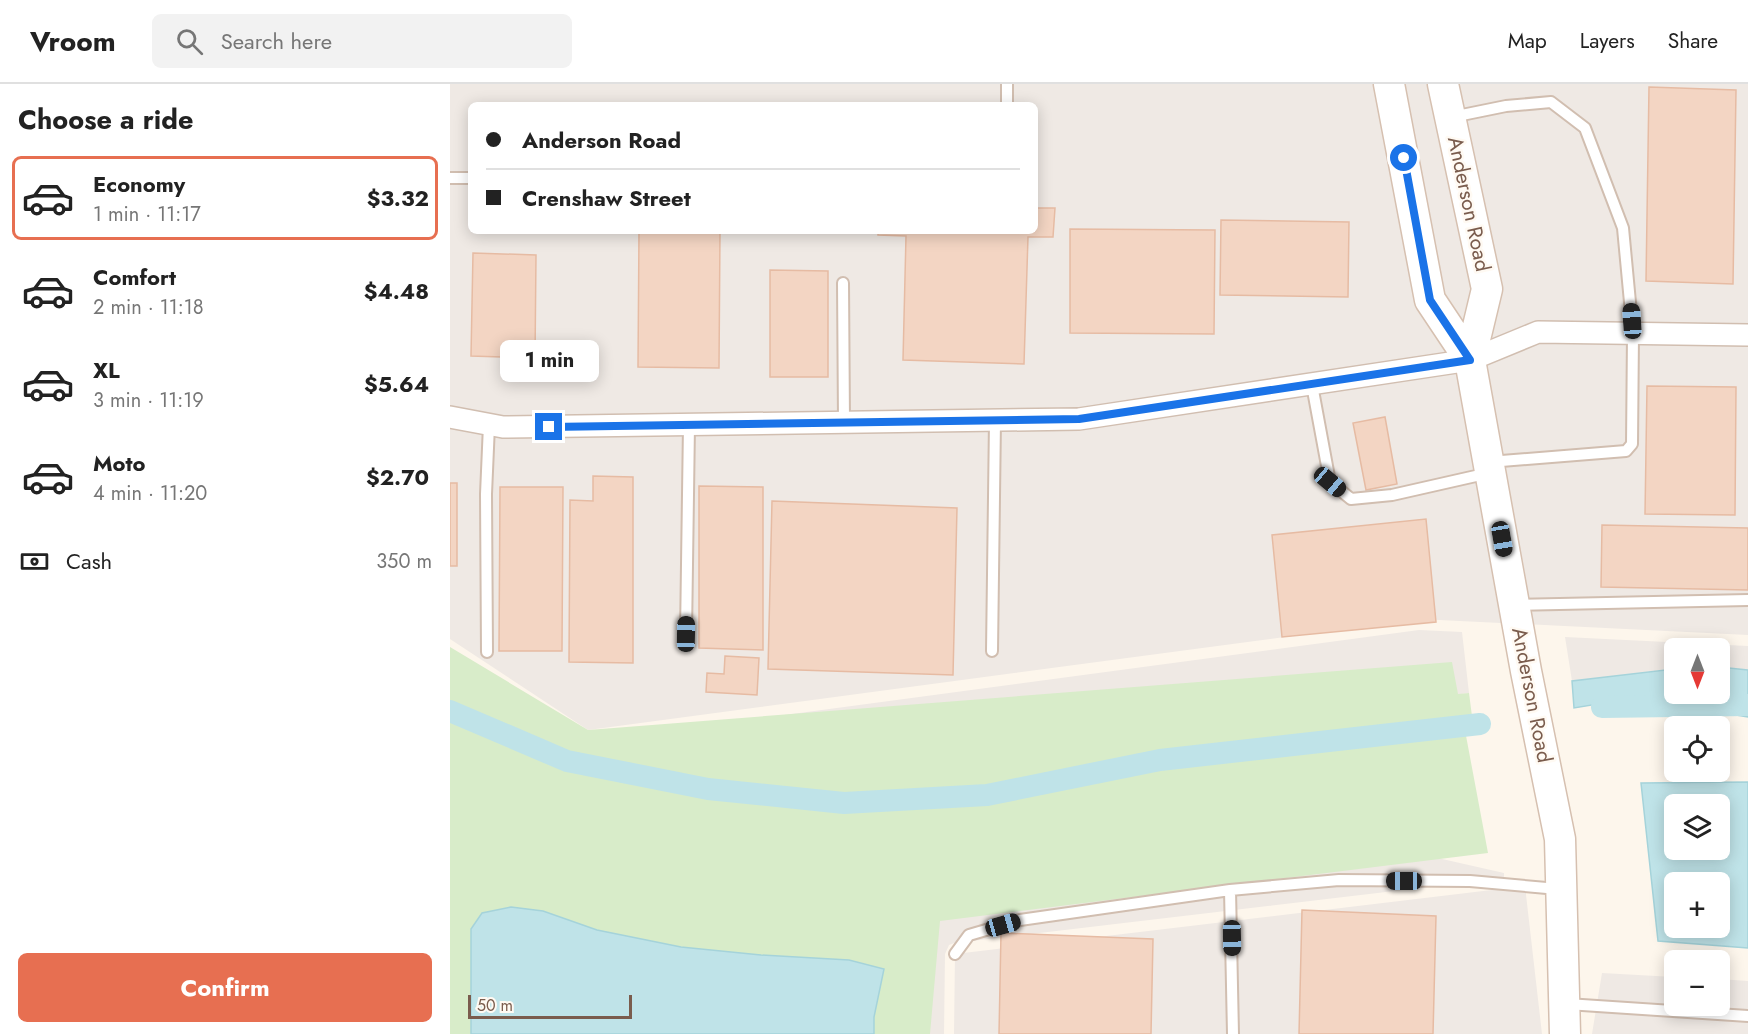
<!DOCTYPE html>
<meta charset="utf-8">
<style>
:root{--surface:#fff;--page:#f2f2f2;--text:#222;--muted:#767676;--line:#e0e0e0;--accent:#e76f51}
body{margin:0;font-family:Jost,sans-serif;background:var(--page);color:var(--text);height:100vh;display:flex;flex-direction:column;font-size:22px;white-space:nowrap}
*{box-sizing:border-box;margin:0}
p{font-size:20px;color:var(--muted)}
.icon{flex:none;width:33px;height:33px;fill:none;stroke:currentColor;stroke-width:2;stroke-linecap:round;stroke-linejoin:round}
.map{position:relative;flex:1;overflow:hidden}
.drawer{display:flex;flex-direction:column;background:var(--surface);width:450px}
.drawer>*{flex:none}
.guide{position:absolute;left:18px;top:18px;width:570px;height:132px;border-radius:9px;box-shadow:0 3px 15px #0003;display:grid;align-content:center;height:132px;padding:0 18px;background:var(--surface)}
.needle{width:39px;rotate:180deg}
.controls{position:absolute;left:1214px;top:554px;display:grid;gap:12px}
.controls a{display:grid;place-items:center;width:66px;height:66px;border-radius:9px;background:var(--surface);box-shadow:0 3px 15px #0003;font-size:30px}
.scale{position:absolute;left:18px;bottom:15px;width:164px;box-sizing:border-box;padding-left:6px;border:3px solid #7a5c4d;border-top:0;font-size:16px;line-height:21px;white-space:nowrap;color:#7a5c4d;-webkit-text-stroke:4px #fffaf3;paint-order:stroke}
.end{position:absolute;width:27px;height:27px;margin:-14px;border:8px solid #1a73e8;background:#fff;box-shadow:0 0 0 3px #fff}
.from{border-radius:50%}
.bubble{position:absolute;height:42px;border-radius:9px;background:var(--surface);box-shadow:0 3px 15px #0003;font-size:20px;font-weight:700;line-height:42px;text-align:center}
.car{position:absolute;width:18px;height:36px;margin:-18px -9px;border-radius:8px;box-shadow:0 0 4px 2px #0007;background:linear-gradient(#222 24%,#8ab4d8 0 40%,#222 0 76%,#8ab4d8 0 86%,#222 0)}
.guide b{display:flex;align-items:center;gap:21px;height:57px;font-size:22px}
.guide b+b{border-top:2px solid var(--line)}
.guide i{width:15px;height:15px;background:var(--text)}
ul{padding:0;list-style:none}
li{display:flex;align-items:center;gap:18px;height:84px;margin:0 12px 9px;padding:0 6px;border:3px solid transparent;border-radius:9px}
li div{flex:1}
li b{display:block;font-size:22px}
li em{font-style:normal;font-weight:700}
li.on{border-color:var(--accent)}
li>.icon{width:54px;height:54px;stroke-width:1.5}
h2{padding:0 18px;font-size:27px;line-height:72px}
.pay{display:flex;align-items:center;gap:15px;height:66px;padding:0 18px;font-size:22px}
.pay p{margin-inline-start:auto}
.primary-button{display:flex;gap:12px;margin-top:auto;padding:12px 18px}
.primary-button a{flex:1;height:69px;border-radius:9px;background:var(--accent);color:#fff;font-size:24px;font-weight:700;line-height:69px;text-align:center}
header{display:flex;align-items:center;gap:36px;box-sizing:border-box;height:84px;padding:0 30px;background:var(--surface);border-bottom:2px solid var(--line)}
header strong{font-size:28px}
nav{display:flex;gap:33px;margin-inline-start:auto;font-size:21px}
.search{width:420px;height:54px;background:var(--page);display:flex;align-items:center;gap:15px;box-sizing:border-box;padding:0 21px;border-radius:9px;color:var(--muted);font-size:22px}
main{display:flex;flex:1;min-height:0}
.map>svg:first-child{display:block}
</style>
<header>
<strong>Vroom</strong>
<div class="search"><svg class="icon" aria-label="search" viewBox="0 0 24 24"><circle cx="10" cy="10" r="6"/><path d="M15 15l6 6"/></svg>Search here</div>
<nav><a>Map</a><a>Layers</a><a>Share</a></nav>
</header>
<main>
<section class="drawer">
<h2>Choose a ride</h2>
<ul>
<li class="on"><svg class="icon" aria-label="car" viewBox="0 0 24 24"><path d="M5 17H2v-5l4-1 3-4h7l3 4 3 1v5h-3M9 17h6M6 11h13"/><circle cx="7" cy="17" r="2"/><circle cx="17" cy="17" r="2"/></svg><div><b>Economy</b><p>1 min · 11:17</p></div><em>$3.32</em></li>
<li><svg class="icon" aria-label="car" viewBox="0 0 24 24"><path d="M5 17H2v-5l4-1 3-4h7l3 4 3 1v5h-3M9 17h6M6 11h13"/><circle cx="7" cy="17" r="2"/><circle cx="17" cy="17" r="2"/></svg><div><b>Comfort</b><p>2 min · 11:18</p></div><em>$4.48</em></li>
<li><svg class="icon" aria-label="car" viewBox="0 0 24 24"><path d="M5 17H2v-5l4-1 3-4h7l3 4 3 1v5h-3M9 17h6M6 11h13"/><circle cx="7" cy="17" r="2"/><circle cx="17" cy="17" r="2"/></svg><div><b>XL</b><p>3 min · 11:19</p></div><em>$5.64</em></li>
<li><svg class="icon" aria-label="car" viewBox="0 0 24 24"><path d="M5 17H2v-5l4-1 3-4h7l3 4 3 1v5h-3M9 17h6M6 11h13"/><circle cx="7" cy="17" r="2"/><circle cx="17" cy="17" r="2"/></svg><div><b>Moto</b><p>4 min · 11:20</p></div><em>$2.70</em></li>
</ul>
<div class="pay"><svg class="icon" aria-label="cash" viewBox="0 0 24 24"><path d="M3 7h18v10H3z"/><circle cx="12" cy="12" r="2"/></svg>Cash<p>350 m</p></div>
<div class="primary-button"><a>Confirm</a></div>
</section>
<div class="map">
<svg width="1298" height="950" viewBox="0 0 1298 950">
<rect width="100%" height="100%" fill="#fdf6ec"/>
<path fill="#efe9e4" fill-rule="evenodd" d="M0,0H1298V551L969,535L138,646L0,555ZM21,21H585V147H21Z
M969,546L1012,548L1019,609L673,653L184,651Z
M1115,553L1298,562V586L1269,583V564H1224V585L1122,597Z
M917,758L1054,789V794L504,859L499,861L495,870L494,950H434L465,795Z
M1075,802L1092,950H504L505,870Z
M1152,889L1224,893V921H1269V895L1298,897V950H1142Z"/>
<path fill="#d8ecc9" d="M0,563L138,646L1002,578L1008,610L1019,609L1023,640L1014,641L1038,769L490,837L480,950H0Z"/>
<path fill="#bfe3e8" stroke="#a5d3da" stroke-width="1.5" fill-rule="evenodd" d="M1269,583L1298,586V633L1184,614L1124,624L1122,597L1224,585V609H1269Z
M1298,698V864L1208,857L1191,699ZM1224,720H1269V765H1224ZM1224,798H1269V843H1224Z
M61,823L93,827L147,846L231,863L311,871L399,876L434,885L424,933V950H21V845L32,829Z"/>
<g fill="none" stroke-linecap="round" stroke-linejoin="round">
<path stroke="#bfe3e8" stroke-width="22" d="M1152,623L1298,621
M0,627L117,677L258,705L394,719L537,711L710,676L1030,640"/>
</g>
<path fill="#f3d5c3" stroke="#e6bba3" stroke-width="1.5" d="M1199,3L1286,6L1283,200L1196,197Z
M585,124H605L603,153H578L574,280L453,276L456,152L428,151V147H585Z
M771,136L899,138L898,213L770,211Z
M620,145L765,146L764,250L620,249Z
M189,147H270L269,284L188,283Z
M23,169L86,171L85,274L21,272Z
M320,186L378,187V293H320Z
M1197,302L1286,303L1285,431L1195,430Z
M935,333L947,400L916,406L903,339Z
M143,392L183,393V579L119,578L120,416L143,417Z
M0,399H7V482H0Z
M249,402L313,403V566L249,564Z
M50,403H113L112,567H49Z
M322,417L507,424L503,591L318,585Z
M976,435L986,538L832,553L822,451Z
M1152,441L1298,444V506L1151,503Z
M275,572L309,574L307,611L256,608L257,589L274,590Z
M852,826L986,832L983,950H849Z
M551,849L703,855L701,950H549Z"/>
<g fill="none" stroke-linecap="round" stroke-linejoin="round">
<defs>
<path id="service" d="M557,21V0
M1002,33L1056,22L1101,18L1135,44L1173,144L1183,250L1182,360L1176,367L1039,378
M0,94H21
M393,199L394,338
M862,301L880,398L901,415L942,411L1039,389
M1065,521L1298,516
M236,550L239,341
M542,567L545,336
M37,568L36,410L39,341
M780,806L783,950
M505,870L519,851L570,836L780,806L889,796L1020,797L1108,805
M1117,920L1298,932"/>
<path id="minor" d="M0,333L53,343L629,335L1020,276L1088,248L1298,251"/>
<path id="secondary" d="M939,0L980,216L1020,276
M993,0L1037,205L1020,276L1076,587L1110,755L1115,950"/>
</defs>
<use href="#service" stroke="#d1beb0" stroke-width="14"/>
<use href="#minor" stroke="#d1beb0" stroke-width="24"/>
<use href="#secondary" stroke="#d6c0b0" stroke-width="33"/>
<use href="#service" stroke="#fff" stroke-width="10"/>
<use href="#minor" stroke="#fff" stroke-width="21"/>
<use href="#secondary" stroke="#fff" stroke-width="30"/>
</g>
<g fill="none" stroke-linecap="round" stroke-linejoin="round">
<path stroke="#1a73e8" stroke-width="8" d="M99,343L629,335L1020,276L980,216L954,74"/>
</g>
<g text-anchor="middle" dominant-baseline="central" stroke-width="5" stroke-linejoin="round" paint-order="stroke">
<g font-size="21" fill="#7a5c4d" stroke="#fffaf3">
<text transform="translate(1019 120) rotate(78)">Anderson Road</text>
<text transform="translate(1082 611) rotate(79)">Anderson Road</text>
</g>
</g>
</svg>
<div class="controls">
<a><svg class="needle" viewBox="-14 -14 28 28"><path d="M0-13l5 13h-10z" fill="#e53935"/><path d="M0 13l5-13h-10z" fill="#767676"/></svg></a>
<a><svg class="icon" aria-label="locate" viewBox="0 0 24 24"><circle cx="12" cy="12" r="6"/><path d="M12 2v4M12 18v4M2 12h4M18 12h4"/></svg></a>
<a><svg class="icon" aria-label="layers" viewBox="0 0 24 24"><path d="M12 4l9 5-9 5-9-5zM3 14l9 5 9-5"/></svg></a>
<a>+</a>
<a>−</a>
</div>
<div class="scale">50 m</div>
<i class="end from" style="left:954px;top:74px"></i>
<i class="end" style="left:99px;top:343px"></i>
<div class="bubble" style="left:50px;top:256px;width:99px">1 min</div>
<i class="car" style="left:1182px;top:237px;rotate:356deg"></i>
<i class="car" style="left:880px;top:398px;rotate:130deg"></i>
<i class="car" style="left:1052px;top:455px;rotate:170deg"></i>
<i class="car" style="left:236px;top:550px;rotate:1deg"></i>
<i class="car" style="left:954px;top:797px;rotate:270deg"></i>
<i class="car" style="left:553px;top:841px;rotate:74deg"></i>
<i class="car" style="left:782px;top:854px;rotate:179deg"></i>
<div class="guide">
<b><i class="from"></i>Anderson Road</b>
<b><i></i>Crenshaw Street</b>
</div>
</div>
</main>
